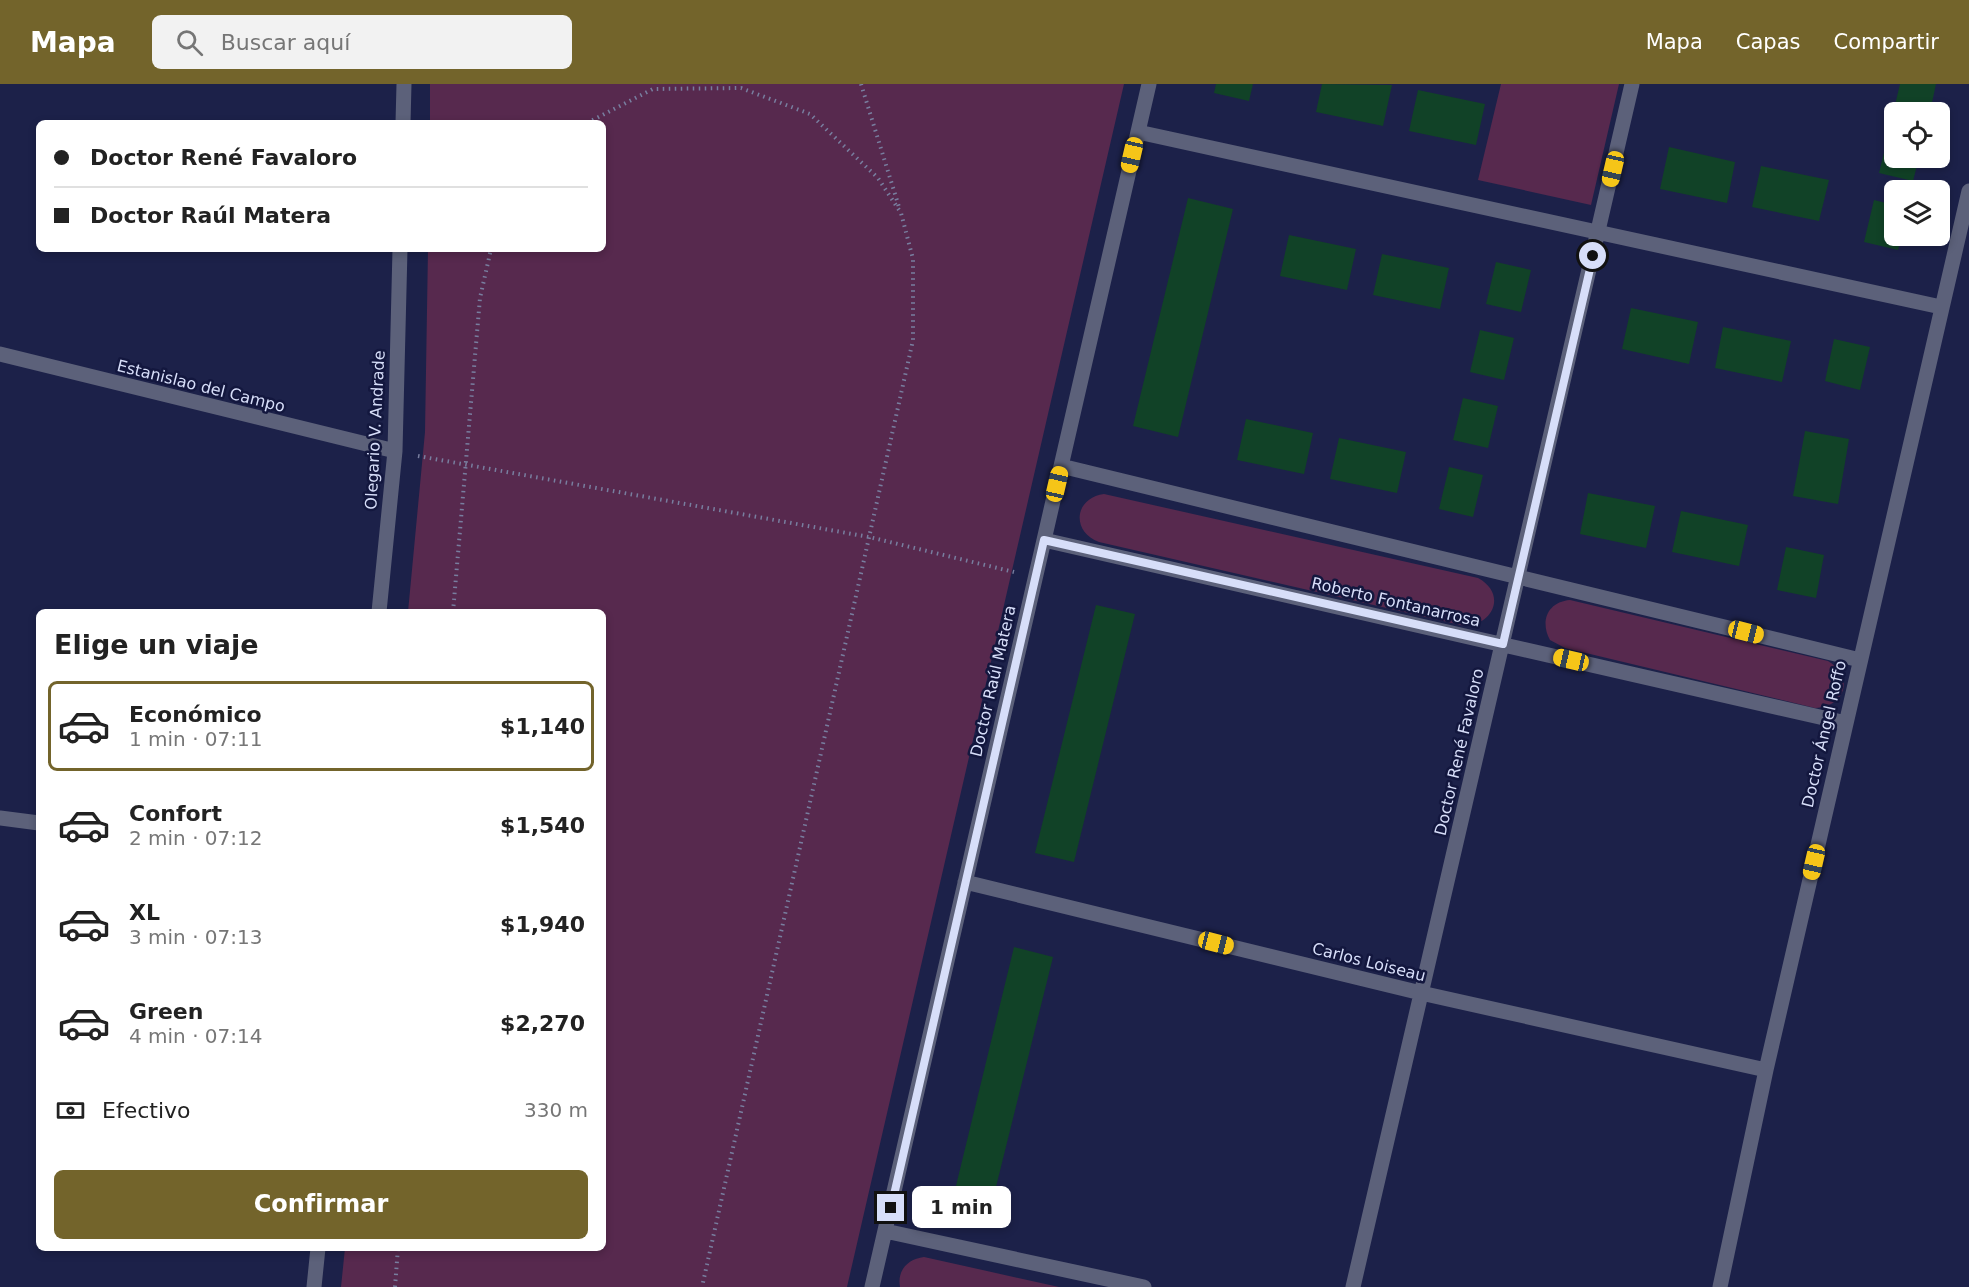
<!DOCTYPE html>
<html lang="es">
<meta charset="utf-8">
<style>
:root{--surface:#fff;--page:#f2f2f2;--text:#222;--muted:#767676;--line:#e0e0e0;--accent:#73642b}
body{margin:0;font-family:"DejaVu Sans",sans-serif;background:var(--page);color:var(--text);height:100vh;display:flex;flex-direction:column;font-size:22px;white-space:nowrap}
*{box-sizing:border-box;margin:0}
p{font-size:20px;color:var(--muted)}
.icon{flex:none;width:33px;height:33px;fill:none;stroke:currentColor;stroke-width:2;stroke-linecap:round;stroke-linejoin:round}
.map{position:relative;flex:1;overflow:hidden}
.sheet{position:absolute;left:36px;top:525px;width:570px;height:642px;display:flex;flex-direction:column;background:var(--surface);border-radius:9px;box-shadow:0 3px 9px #0003}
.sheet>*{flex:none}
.top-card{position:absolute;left:36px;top:36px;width:570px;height:132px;border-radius:9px;box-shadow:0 3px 9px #0003;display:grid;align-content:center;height:132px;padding:0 18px;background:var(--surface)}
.buttons{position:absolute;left:1884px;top:18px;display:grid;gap:12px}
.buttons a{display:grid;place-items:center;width:66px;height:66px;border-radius:9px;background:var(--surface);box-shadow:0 3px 9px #0003;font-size:30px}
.end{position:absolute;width:27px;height:27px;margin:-14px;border:8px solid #d7def9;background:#111;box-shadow:0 0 0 3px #111}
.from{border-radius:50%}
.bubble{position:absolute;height:42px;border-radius:9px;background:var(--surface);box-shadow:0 3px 9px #0003;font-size:20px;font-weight:800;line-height:42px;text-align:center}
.car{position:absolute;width:18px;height:36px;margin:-18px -9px;border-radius:8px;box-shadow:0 0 4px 2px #0007;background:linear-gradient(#f5c518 24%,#345 0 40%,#f5c518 0 76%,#345 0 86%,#f5c518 0)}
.top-card b{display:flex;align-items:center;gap:21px;height:57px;font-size:22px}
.top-card b+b{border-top:2px solid var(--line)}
.top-card i{width:15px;height:15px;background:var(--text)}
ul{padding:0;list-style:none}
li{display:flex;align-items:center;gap:18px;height:90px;margin:0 12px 9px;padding:0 6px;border:3px solid transparent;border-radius:9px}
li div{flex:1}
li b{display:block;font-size:22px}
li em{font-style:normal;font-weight:800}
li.selected{border-color:var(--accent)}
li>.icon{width:54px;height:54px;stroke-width:1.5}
h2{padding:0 18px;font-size:27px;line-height:72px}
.pay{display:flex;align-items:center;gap:15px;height:66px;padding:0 18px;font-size:22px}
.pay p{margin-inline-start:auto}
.action{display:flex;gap:12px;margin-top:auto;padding:12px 18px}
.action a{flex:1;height:69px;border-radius:9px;background:var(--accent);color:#fff;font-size:24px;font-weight:800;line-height:69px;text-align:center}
header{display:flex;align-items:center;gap:36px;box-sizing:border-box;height:84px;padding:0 30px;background:var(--accent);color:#fff}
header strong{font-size:28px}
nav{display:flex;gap:33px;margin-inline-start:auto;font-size:21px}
.search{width:420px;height:54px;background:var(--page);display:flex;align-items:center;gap:15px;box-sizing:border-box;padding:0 21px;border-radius:9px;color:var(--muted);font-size:22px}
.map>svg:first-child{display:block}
</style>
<header>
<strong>Mapa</strong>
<div class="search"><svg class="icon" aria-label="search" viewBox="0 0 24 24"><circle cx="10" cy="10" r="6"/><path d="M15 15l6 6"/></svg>Buscar aquí</div>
<nav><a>Mapa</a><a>Capas</a><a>Compartir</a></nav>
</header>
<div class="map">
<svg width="1969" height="1203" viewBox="0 0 1969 1203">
<rect width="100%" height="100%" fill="#1c2149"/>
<path fill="#57294e" d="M430,0H1124L847,1203H341L345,1164H603V528H408L425,348L428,165H603V39H430Z
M1501,0H1619L1591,121L1478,96Z
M1104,410L1478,494C1506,509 1495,540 1465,542L1099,458C1071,448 1074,414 1104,410Z
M1570,516L1828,577C1855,593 1845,623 1815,624L1565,564L1550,556C1540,538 1547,518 1570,516Z
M924,1173L1059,1203H900C897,1186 908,1175 924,1173Z"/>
<path fill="#114227" d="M1216,0H1253L1249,17L1214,9Z
M1322,0L1392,1L1383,42L1316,28Z
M1900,0H1936L1930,28L1895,21Z
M1418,6L1485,20L1476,61L1409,47Z
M1889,48L1894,49V74H1919L1913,97L1879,89Z
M1669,63L1735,78L1727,119L1660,105Z
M1761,82L1829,96L1819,137L1752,123Z
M1188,114L1233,125L1178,353L1133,342Z
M1874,116L1894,121V152H1902L1898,166L1864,158Z
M1289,151L1356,165L1347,206L1280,192Z
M1382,170L1449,184L1440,225L1373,211Z
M1496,178L1531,186L1521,228L1486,220Z
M1631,224L1698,238L1689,280L1622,265Z
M1723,243L1791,257L1782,298L1715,284Z
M1480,246L1514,254L1504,296L1470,288Z
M1834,255L1870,263L1860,306L1825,297Z
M1463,314L1498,322L1488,364L1453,356Z
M1246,335L1313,349L1304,390L1237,376Z
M1805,347L1849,355L1838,420L1793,412Z
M1339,354L1406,368L1397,409L1330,395Z
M1449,383L1483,391L1473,433L1439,425Z
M1588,409L1655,422L1646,464L1580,450Z
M1681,427L1748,441L1739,482L1672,468Z
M1786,463L1824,471L1816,514L1777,506Z
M1096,521L1135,530L1074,778L1035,769Z
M1014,863L1053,873L992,1119L954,1110Z"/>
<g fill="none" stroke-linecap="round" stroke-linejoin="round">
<path stroke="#787e9f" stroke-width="4" stroke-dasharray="1.5 4.5" stroke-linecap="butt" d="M861,0L899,123
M587,39L653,5L741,4L810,30L878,94L901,129L913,175V256L702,1203
M418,372L869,453L1014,488
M453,528L480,214L491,165
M395,1203L398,1164"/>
<path stroke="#5c617a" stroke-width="15" d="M403,39L404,0
M1138,48L1941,223
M0,270L395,367
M1061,382L1860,576
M1044,456L1846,639
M379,528L395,367L400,165
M0,734L39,739
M965,798L1421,909L1766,986
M885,1147L1144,1203
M314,1203L318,1164
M872,1203L1149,0
M1353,1203L1632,0
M1720,1203L1766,986L1969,107"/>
</g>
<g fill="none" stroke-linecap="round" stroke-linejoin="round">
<path stroke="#d7def9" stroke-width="8" d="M891,1124L1044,456L1503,560L1593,172"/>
</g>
<g text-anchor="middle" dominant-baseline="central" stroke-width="5" stroke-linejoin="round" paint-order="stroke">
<g font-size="16" fill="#d7def9" stroke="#13173e">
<text transform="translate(201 302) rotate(14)">Estanislao del Campo</text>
<text transform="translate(375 346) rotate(-87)">Olegario V. Andrade</text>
<text transform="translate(1396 518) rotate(13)">Roberto Fontanarrosa</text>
<text transform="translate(993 597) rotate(-77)">Doctor Raúl Matera</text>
<text transform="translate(1824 650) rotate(-77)">Doctor Ángel Roffo</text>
<text transform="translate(1459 668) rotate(-77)">Doctor René Favaloro</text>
<text transform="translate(1369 878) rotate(14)">Carlos Loiseau</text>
</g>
</g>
</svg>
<div class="buttons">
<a><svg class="icon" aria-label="locate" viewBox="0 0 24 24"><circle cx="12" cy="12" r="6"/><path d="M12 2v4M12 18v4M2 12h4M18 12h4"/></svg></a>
<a><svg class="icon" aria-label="layers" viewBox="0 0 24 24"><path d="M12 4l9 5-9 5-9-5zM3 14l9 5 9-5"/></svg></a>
</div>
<i class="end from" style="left:1593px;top:172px"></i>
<i class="end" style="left:891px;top:1124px"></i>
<div class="bubble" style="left:912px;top:1102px;width:99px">1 min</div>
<i class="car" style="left:1132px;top:71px;rotate:193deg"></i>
<i class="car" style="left:1613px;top:85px;rotate:193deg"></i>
<i class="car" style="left:1057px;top:400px;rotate:13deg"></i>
<i class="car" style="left:1746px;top:548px;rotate:104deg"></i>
<i class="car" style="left:1571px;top:576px;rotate:283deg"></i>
<i class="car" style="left:1814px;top:778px;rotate:193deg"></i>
<i class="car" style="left:1216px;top:859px;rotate:104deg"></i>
<div class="top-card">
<b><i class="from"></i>Doctor René Favaloro</b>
<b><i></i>Doctor Raúl Matera</b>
</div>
<section class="sheet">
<h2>Elige un viaje</h2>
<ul>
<li class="selected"><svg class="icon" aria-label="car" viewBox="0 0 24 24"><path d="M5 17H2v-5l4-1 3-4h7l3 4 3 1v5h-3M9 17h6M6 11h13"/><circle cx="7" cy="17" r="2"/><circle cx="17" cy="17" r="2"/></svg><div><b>Económico</b><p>1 min · 07:11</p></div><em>$1,140</em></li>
<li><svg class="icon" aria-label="car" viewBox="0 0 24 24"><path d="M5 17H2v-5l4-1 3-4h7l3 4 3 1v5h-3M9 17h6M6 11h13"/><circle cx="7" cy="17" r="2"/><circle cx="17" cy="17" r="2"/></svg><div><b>Confort</b><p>2 min · 07:12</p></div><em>$1,540</em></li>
<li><svg class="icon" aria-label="car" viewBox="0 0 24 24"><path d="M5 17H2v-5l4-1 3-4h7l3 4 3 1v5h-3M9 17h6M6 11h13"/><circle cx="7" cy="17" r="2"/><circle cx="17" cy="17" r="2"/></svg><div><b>XL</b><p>3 min · 07:13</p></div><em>$1,940</em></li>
<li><svg class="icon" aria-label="car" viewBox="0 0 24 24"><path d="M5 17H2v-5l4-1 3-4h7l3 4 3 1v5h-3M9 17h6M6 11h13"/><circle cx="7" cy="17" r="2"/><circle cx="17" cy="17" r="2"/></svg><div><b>Green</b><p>4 min · 07:14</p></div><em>$2,270</em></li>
</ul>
<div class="pay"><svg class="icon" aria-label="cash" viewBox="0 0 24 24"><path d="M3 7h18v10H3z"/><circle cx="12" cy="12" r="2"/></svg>Efectivo<p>330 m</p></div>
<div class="action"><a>Confirmar</a></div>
</section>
</div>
